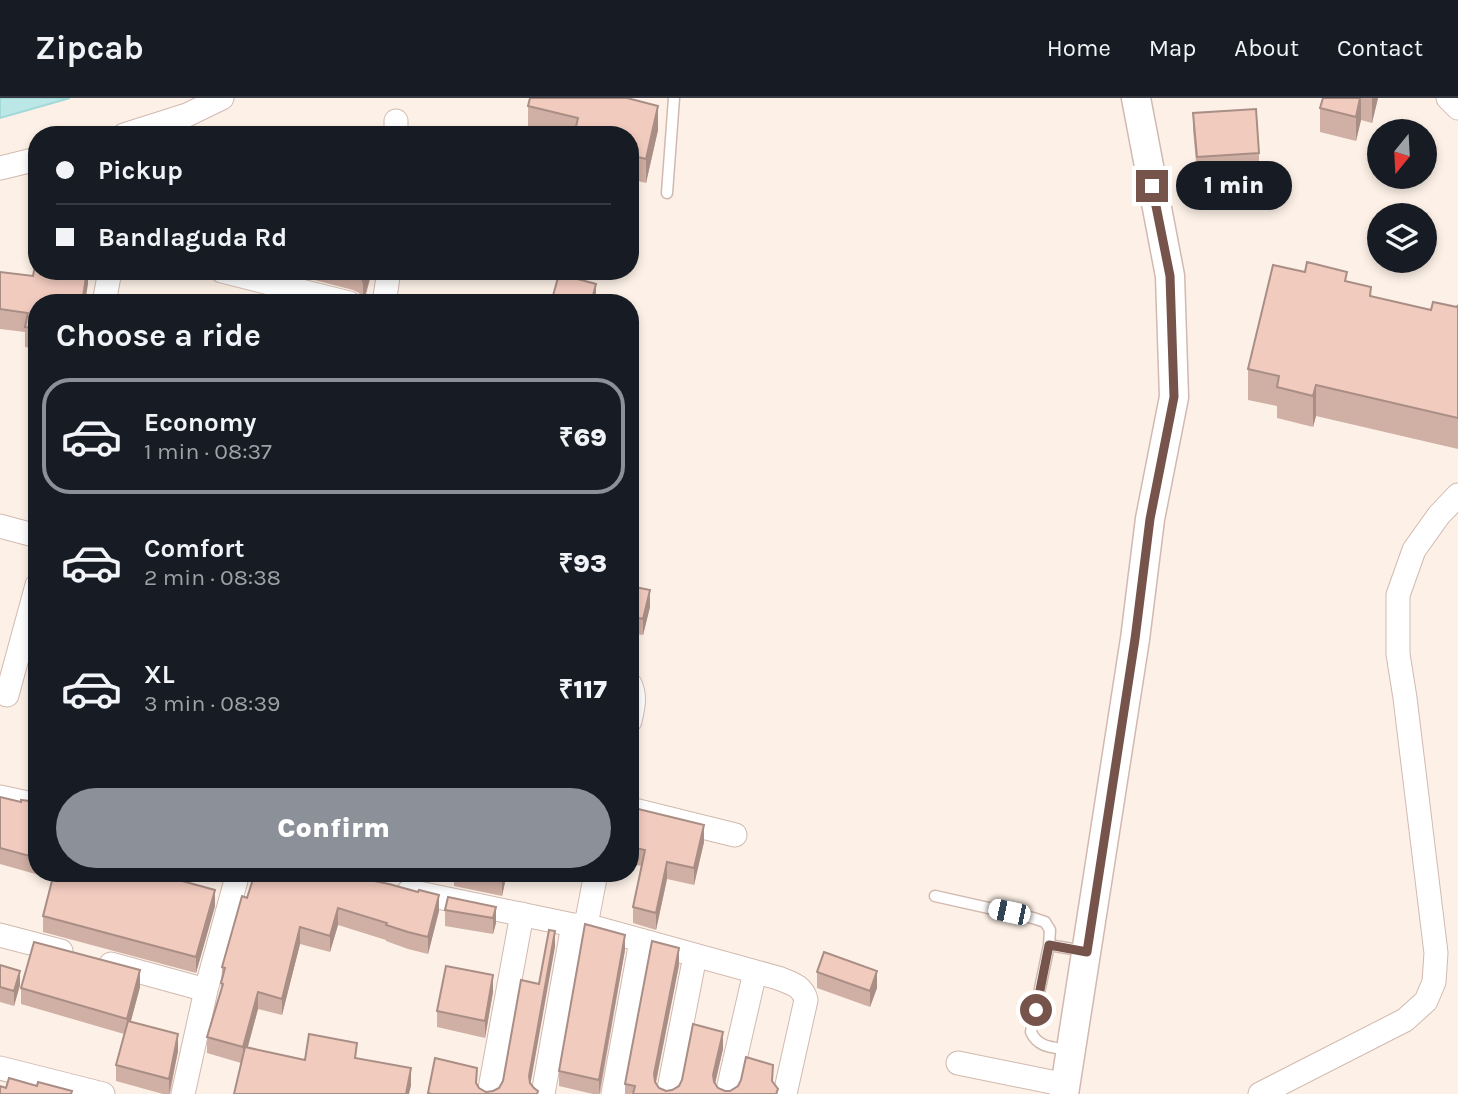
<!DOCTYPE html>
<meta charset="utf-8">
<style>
:root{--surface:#171b24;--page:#20242c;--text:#f1f3f6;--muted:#9ea1a6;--line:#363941;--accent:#8c9099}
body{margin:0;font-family:Karla,sans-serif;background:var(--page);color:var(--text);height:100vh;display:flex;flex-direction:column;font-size:26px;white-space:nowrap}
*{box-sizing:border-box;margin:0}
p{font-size:23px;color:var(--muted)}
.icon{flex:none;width:38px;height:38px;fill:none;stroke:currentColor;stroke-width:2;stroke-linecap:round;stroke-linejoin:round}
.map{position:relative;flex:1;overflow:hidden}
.sheet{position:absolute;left:28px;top:196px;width:611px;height:588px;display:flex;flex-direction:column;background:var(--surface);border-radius:28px;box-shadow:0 4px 10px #0003}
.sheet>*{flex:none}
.top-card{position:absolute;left:28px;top:28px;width:611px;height:154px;border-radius:28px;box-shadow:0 4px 10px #0003;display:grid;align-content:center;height:154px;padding:0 28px;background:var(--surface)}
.needle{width:46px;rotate:198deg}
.buttons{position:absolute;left:1367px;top:21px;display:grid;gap:14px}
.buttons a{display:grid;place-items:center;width:70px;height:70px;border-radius:50%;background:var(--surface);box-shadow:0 4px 10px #0003;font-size:35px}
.end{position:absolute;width:32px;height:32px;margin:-16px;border:9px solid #77544b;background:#fff;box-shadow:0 0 0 4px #fff}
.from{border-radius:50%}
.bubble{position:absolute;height:49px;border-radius:24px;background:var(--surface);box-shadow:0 4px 10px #0003;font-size:23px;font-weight:800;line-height:49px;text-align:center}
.car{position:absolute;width:21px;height:42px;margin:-21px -10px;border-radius:9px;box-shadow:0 0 5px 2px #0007;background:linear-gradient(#fff 24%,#345 0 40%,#fff 0 76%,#345 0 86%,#fff 0)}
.top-card b{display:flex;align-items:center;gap:24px;height:66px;font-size:26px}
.top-card b+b{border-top:2px solid var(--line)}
.top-card i{width:18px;height:18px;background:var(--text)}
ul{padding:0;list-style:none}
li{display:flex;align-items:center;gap:21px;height:116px;margin:0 14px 10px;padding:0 14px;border:4px solid transparent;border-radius:28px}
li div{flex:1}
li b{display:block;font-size:26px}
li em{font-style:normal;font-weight:800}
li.selected{border-color:var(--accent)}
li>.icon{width:63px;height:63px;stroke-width:1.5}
h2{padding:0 28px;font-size:32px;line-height:84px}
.primary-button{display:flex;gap:14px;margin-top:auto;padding:14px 28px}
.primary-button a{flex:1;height:80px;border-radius:42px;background:var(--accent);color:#fff;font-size:28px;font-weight:800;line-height:80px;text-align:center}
header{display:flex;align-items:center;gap:42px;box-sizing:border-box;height:98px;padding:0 35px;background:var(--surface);border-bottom:2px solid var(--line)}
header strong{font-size:33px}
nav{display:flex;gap:38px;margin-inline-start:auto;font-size:24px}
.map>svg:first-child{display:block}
</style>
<header>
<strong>Zipcab</strong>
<nav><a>Home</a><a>Map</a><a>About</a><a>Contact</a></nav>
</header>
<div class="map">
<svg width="1458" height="996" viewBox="0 0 1458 996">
<rect width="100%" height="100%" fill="#fdf1e7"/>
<path fill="#bbe7e6" stroke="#a1d8d8" stroke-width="2" d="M0,0H70L0,20Z"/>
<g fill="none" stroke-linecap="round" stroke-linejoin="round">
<defs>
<path id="service" d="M667,95L674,0
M935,798L1033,820L1045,824L1050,832L1049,847L1031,934C1038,950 1053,949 1068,952
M1049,847L1084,853"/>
<path id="minor" d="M1448,0L1458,10
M124,37L187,17L222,0
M396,37V23
M0,70L37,61
M222,173L349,205
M104,205L110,173
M384,205L389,173
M0,428L37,438
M630,586C636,598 633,610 630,623
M7,597L37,487
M0,699L37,707
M630,711L735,737
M409,793L573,827H586L778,880C791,885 803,888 806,902L785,996
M586,827L596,775
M0,837L61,853
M111,866L206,892
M958,965L1066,987
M0,970L103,996
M183,996L206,892L238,775
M489,996L522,816
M543,996L573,827
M613,996L641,843
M668,996L695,858
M727,996L755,874
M1260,996L1405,922L1426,903L1434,884L1436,855L1405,600L1398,556V497L1414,452L1439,417L1458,397"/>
<path id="tertiary" d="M1064,996L1135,541L1150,421L1174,299L1170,178L1136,0"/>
</defs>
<use href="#service" stroke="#d1b9af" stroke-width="13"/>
<use href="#minor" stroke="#d1b9af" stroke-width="25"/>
<use href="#tertiary" stroke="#d1b9af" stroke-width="31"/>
<use href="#service" stroke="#fff" stroke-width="10"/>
<use href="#minor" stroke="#fff" stroke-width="23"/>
<use href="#tertiary" stroke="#fff" stroke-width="28"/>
</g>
<path fill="#d0afa4" d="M1323,0H1378L1372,25L1361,22L1356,43L1320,34V10Z
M528,8L658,32L646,85L630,81V37H548L528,32Z
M1193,15L1259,55V71L1197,75L1193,32Z
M88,173V186L37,205V251L25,249V234L0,231V174L33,178Z
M280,173H372L364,205H363L359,195L353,192Z
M1347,184L1371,199L1431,212L1457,209L1458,207V351L1316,318L1313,329L1277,320V308L1248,302V271Z
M630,488L650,509L643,537L630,535Z
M0,699L21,704H37V775H47L46,779L0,766Z
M630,709L704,744L694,787L667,781L656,832L633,825V809L642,768L630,766Z
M84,775H169L168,779L215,808L196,875L43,834V818L82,782Z
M454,775H507L502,798L454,788Z
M247,800L439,813L428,856L408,851L386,843V842L338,827L330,854L300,846L282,917L258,911L248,949L305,962L357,960L411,988L241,965L207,955V939L221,891L222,869Z
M496,809V825L493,836L445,828V812Z
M625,852L600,996H593L559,988V973Z
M0,867L20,887L14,908L0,904Z
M679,867L656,985L659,990L666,993L672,992L723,951L715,986L718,990L725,993H730L773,985L778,996H625V986Z
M817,874L877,890L870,909L817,890Z
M140,889L131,923L178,953L170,996H163L116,983V967L124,936L21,906V890Z
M493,894L485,940L437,929V913Z"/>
<path fill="#a98e86" d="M1361,0V22L1356,43V19Z
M1372,0H1378L1372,25Z
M658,8V32L646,85V61Z
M87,173H88V186L85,205H82Z
M366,173H372L363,205V183Z
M596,186V205H591Z
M1316,287V318L1313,329V298Z
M650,492V509L643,537V521Z
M704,727V744L694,787V770Z
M667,764V781L656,832V815Z
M503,775H507L502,798V781Z
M215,792V808L196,875V859Z
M439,797V813L428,856V839Z
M496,809V825L493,836V820Z
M338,810V827L330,854V838Z
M300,829V846L282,917V901Z
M555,833V849L529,994V978Z
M625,837V852L599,996V982Z
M679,850V867L654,993V976Z
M140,872V889L127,937V921Z
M20,873V887L14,908V893Z
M877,873V890L870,909V893Z
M493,877V894L485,940V923Z
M258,894V911L243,966V949Z
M723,934V951L713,994V977Z
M178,936V953L169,996V981Z
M411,970V988L409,996H406Z"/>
<path fill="#f2cbbf" stroke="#a98e86" stroke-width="2" d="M530,0H627L658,8L646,61L630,57V37H574L578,20L528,8Z
M1323,0H1360L1356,19L1320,10Z
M1256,11L1259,55L1197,59L1193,15Z
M37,158V173H87L82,205H37V231L25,229L28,215L0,211V174L33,178Z
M1307,164L1347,174L1345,183L1371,189L1370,198L1431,212L1433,204L1457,209L1458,207V320L1316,287L1313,298L1277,289L1279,278L1248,271L1273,167L1305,174Z
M360,173H366L363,183Z
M559,176L596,186L591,205H551Z
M630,488L650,492L643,521L630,518Z
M0,699L21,704V702L37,704V760L0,750Z
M630,709L704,727L694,770L667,764L656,815L633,809L645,752L630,749Z
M54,775L82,782L84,775H165L164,778L215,792L196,859L43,818Z
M255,775H336L389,786L418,794L419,792L439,797L428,839L408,834L386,827L387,825L338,810L330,838L300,829L282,901L258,894L243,949L207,939L223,886L221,885L225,870L222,869L242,798L247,800Z
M474,775H503L502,781Z
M448,799L496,809L493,820L445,812Z
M585,826L625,837L599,982L559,973Z
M549,832L555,833L529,978L530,985L534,990L538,993L537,996H432L428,995L435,960L477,970L476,985L479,990L486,994L493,993L499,990L503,983L521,882L539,886Z
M652,843L679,850L654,976L655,984L659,990L666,993L672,992L679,988L682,982L693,926L723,934L713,977L714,984L718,990L725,993H730L738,988L741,982L746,959L773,967L772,983L778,991L776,996H633L635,988L625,986Z
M34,844L140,872L127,921L21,890Z
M824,854L877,873L870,893L817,874Z
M0,867L20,873L14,893L0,889Z
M446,868L493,877L485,923L437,913Z
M128,923L178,936L169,981L116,967Z
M309,936L357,945L355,960L411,970L406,996H234L245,949L305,962Z
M9,980L37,988L38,984L72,993L71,996H0V988L6,990Z"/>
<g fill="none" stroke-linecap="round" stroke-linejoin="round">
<path stroke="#77544b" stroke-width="9" d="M1036,912L1049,847L1087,854L1135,541L1150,421L1174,299L1170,178L1152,88"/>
</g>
</svg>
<div class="buttons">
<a><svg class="needle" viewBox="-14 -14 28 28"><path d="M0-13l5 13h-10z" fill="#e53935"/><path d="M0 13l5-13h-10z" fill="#9ea1a6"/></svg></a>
<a><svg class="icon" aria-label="layers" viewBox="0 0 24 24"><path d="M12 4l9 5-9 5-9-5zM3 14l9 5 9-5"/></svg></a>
</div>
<i class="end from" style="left:1036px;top:912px"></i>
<i class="end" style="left:1152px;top:88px"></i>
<div class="bubble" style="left:1176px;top:63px;width:116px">1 min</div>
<i class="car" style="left:1009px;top:814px;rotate:282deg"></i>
<div class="top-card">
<b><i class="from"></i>Pickup</b>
<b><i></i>Bandlaguda Rd</b>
</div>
<section class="sheet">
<h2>Choose a ride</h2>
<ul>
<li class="selected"><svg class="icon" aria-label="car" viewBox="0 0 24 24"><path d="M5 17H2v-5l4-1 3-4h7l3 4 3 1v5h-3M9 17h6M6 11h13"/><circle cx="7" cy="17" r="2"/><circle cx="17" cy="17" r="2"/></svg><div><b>Economy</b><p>1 min · 08:37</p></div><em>₹69</em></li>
<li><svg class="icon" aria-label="car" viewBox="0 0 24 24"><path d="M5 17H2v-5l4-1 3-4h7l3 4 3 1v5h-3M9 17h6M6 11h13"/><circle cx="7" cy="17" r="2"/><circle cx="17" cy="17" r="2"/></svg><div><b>Comfort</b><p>2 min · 08:38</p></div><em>₹93</em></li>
<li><svg class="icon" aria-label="car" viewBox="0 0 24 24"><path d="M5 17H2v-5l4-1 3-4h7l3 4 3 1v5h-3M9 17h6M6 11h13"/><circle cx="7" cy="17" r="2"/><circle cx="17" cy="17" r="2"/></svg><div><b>XL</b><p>3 min · 08:39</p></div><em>₹117</em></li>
</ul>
<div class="primary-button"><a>Confirm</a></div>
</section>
</div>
